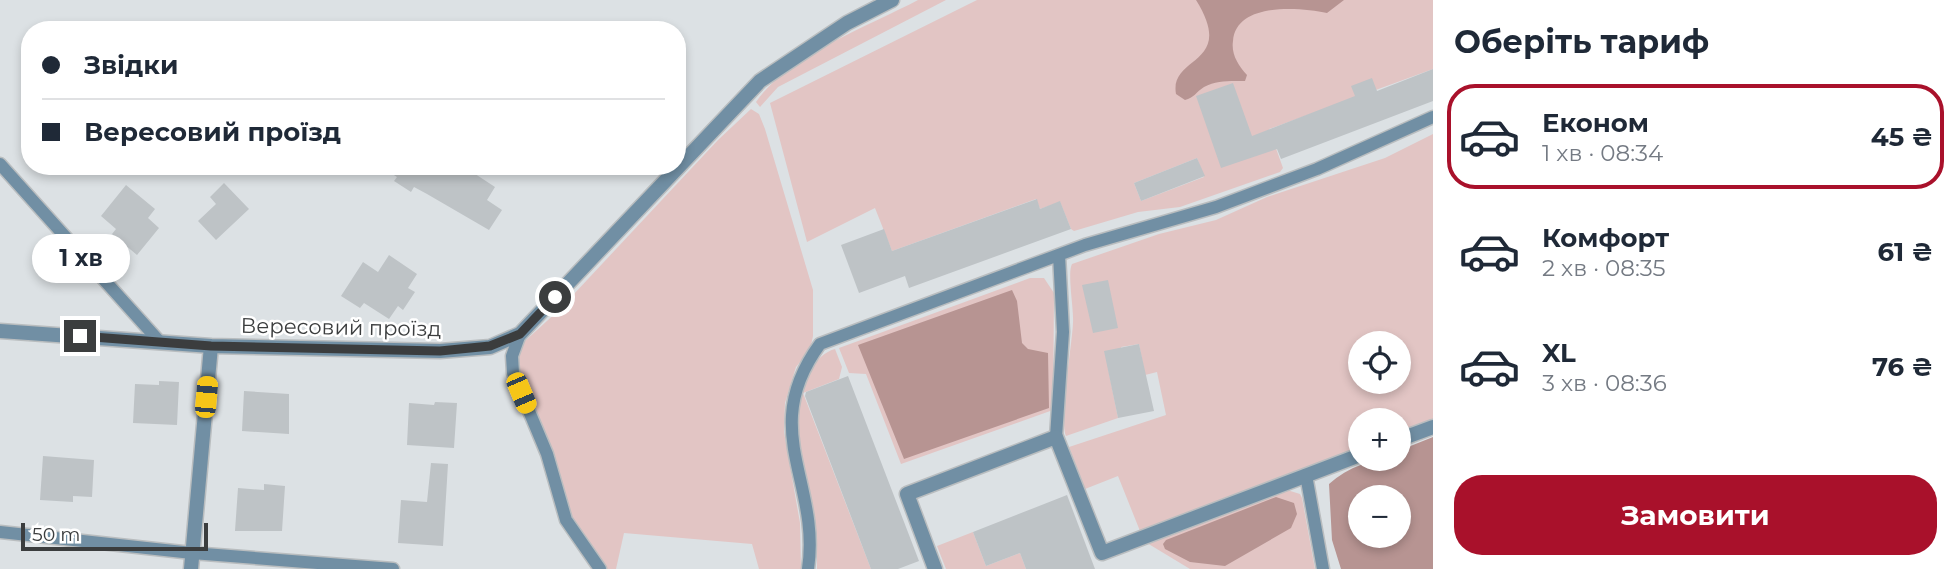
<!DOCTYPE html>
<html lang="uk">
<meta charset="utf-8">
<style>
:root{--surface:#fff;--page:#f2f2f3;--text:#1f2937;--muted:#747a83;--line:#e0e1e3;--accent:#a9112b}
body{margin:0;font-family:Montserrat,sans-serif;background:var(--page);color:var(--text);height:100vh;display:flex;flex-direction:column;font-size:26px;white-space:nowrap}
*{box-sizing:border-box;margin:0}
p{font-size:23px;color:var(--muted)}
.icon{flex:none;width:38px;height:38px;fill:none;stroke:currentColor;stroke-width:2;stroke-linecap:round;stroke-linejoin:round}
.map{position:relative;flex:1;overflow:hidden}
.sheet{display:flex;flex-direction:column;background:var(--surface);width:525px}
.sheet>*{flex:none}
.banner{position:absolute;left:21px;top:21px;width:665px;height:154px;border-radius:28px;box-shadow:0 4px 10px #0003;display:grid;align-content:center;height:154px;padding:0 21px;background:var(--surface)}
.buttons{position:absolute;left:1348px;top:331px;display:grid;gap:14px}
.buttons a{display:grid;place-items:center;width:63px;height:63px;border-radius:50%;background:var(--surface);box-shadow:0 4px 10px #0003;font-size:35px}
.scale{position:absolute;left:21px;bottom:18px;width:187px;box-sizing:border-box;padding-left:7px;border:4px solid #3b3d3e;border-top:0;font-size:19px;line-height:24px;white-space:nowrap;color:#3b3d3e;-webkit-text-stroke:5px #fff;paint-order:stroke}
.end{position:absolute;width:32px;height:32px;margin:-16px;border:9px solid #3b3d3e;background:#fff;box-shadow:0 0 0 4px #fff}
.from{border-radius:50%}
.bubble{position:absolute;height:49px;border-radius:24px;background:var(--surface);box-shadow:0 4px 10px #0003;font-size:23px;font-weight:700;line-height:49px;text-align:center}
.car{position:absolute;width:21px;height:42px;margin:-21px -10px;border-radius:9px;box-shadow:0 0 5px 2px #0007;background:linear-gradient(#f5c518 24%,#345 0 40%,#f5c518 0 76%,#345 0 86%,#f5c518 0)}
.banner b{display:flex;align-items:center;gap:24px;height:66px;font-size:26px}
.banner b+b{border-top:2px solid var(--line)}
.banner i{width:18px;height:18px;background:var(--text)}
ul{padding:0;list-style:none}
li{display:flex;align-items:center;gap:21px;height:105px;margin:0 14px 10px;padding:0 7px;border:4px solid transparent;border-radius:28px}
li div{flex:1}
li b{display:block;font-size:26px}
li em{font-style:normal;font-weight:700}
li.selected{border-color:var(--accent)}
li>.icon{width:63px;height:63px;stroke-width:1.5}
h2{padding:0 21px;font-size:32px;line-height:84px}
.action{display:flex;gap:14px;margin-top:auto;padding:14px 21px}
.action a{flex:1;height:80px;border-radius:28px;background:var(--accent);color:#fff;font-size:28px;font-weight:700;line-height:80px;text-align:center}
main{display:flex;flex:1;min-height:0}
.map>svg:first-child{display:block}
</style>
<main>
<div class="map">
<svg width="1433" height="569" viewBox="0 0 1433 569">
<rect width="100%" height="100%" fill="#dce1e4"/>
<path fill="#e2c5c4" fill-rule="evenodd" d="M918,0H946L778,87L760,107L756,102C787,56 869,26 918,0Z
M977,0H1433V69L1269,129L1283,168L1280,172L1180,207L1138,212L1074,231L1071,229L1060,202L1040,209L1036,199L892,251L875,208L807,242L770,103ZM1197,158L1204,177L1141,201L1134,183Z
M751,109L759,114L765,129L813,290V336L810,350L796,367L785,403L784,432L800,523L801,569H759L752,544L624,533L616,569H607L567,510L559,472L518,367L519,352L525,341L559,310L718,140Z
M1433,134V420L1398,433V420H1360V448L1140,531L1118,476L1085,489L1069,447L1166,415L1157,372L1145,375L1139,344L1121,347L1124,364L1108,368L1118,418L1066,436C1059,420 1072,345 1073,323C1074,309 1067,273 1072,264L1159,234L1216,220L1267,197L1385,158ZM1360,343H1398V382H1360Z
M1030,278H1044L1054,293L1053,410L901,464L866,374L849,373L839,348Z
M835,349L842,367L839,379L803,393L871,569H817C817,549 817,529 813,510C804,465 783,412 811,369C817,360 824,352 835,349Z
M1284,489L1300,494L1302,498L1315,569H1190L1147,543Z
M973,532L986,566L1020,553L1026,569H946L937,546Z"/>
<path fill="#b79492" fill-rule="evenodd" d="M1196,0H1344L1327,13C1299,7 1236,2 1233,41C1231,54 1238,65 1247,75L1245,81C1230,81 1217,80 1204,87C1196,92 1194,98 1185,100L1176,94C1169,55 1237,66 1196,0Z
M1012,290L1017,301L1022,343L1028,349L1048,353L1049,408L904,459L858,345Z
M1433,437V569H1341L1332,540L1329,484C1348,467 1373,458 1398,458V451ZM1360,497H1398V536H1360Z
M1276,497L1294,503L1297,514L1291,528L1225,566L1190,562L1165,549L1163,544L1166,540Z"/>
<path fill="#bec3c6" d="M1433,69V101L1281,159L1277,149L1221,168L1196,96L1233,83L1252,136L1355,96L1351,86L1372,78L1377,91Z
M1197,158L1205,176L1141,201L1134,183Z
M380,166H463L495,187L487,200L502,210L489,230L427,194L414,187L411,192L394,181L397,177Z
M224,183L249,209L216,240L198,221L216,204L210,197Z
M126,185L155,209L148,218L159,228L137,255L112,234L116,229L101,216Z
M1037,199L1040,209L1060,201L1071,229L909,288L905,276L859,293L841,245L884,229L892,251Z
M389,255L417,274L408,288L415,292L403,310L398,306L389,319L364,303L360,308L341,296L363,262L378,272Z
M1108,280L1118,328L1093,333L1082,285Z
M1139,344L1154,411L1118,418L1104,351Z
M848,376L919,561L898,569H871L805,396L806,392Z
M159,381L179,382L177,425L133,423L135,384L159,385Z
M244,391L289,394V434L242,431Z
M435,402L457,403L454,448L407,445L409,403L434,405Z
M43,456L94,460L92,497L73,496V502L40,500Z
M431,463L448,464L443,546L398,543L401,500L427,502Z
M264,484L285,486L282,531H235L238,488L264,490Z
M1067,495L1095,569H1026L1020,553L986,566L973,532Z"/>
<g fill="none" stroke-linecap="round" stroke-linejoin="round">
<defs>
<path id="lane" d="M0,164L159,341
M520,334L512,356L513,373L547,454L566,520L600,569
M1056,437L1063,332L1059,255
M1306,475L1323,569
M0,532L192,553L393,569
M808,569C821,482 757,430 820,344L1085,245L1216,207L1317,169L1433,117"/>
<path id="street" d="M0,331L211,346L440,351L490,347L520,334L760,81L847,23L892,0
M1398,440L1433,427
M191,569L211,346
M935,569L907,494L1056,437L1102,553L1360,455"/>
</defs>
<use href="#lane" stroke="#b9bdbf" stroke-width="15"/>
<use href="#street" stroke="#b9bdbf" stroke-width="17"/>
<use href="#lane" stroke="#718fa4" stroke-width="12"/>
<use href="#street" stroke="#718fa4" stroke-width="14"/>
</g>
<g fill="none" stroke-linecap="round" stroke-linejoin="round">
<path stroke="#3b3d3e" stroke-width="9" d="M80,336L211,346L440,351L490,346L520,334L555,297"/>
</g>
<g text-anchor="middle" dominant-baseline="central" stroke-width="5" stroke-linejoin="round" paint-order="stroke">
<g font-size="21" fill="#3b3d3e" stroke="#fff">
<text transform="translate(341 327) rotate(1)">Вересовий проїзд</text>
</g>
</g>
</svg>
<div class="buttons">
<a><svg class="icon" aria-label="locate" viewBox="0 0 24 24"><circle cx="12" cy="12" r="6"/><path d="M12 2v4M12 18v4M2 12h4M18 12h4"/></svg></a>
<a>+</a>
<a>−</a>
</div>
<div class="scale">50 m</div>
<i class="end from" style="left:555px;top:297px"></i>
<i class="end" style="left:80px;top:336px"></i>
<div class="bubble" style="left:32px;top:234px;width:98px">1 хв</div>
<i class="car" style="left:521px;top:393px;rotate:157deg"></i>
<i class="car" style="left:206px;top:397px;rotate:5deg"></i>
<div class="banner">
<b><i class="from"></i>Звідки</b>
<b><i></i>Вересовий проїзд</b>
</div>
</div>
<section class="sheet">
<h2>Оберіть тариф</h2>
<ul>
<li class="selected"><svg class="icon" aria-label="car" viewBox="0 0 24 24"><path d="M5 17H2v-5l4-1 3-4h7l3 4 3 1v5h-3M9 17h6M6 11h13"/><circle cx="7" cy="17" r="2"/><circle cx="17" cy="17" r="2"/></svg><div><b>Економ</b><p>1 хв · 08:34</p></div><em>45 ₴</em></li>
<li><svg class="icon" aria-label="car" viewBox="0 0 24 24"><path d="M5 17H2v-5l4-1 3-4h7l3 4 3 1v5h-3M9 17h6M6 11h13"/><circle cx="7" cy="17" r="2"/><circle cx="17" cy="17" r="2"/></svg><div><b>Комфорт</b><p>2 хв · 08:35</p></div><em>61 ₴</em></li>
<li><svg class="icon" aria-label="car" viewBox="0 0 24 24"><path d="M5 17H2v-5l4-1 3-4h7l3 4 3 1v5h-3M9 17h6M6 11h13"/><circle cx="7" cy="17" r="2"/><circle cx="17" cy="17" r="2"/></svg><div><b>XL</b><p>3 хв · 08:36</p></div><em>76 ₴</em></li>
</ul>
<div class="action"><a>Замовити</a></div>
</section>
</main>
